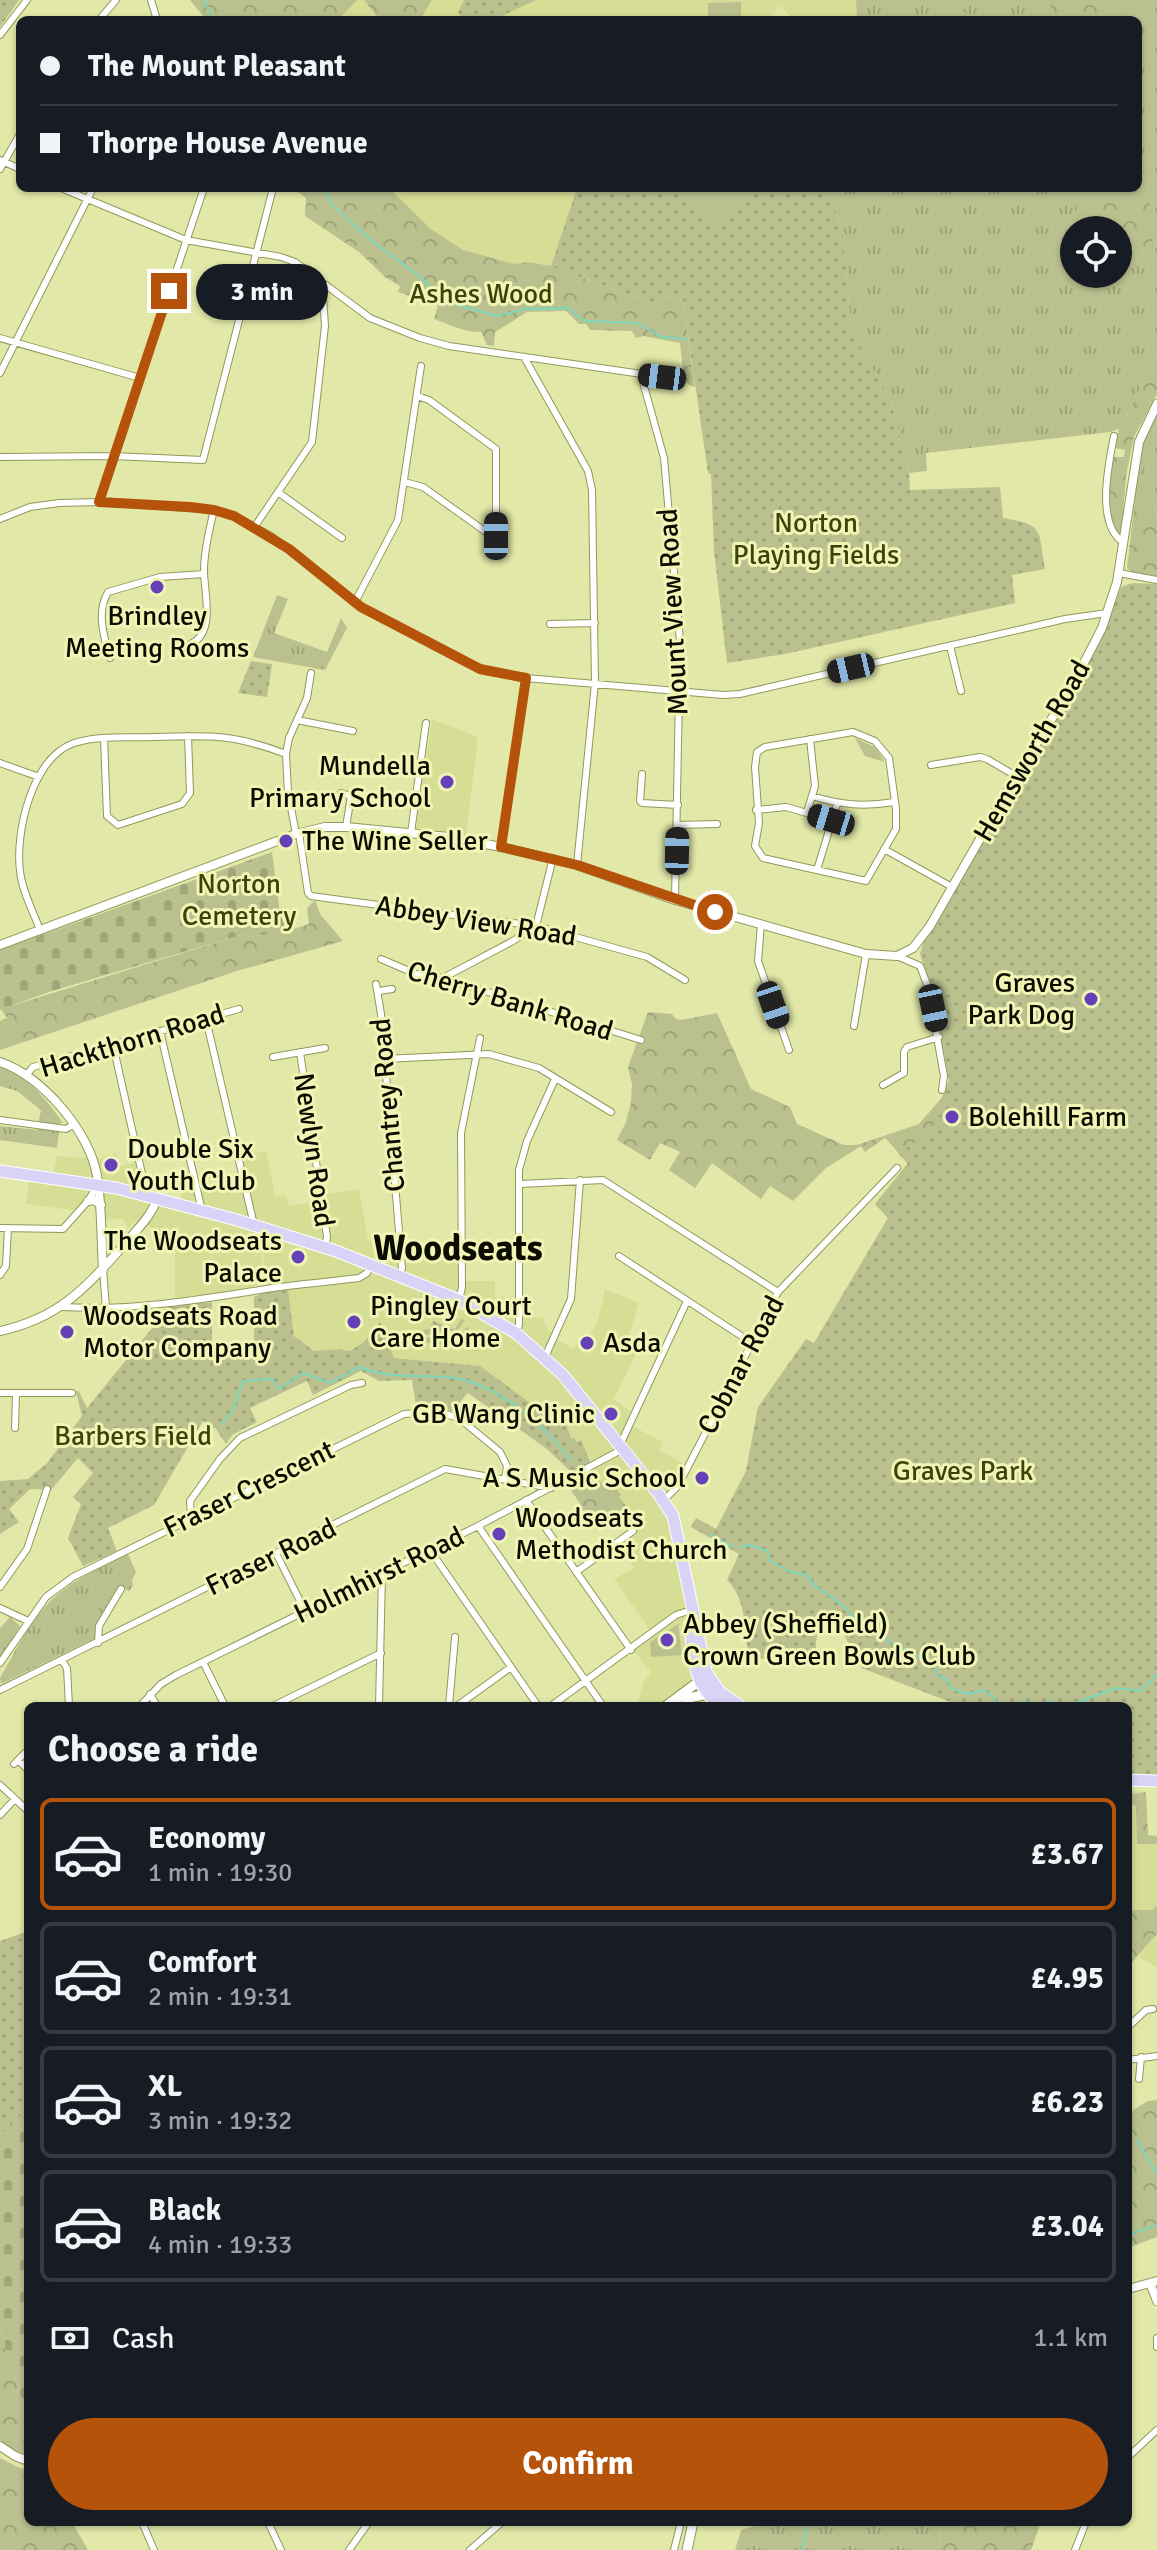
<!DOCTYPE html>
<meta charset="utf-8">
<style>
:root{--surface:#171b24;--page:#20242c;--text:#f1f3f6;--muted:#9ea1a6;--line:#363941;--accent:#b45309}
body{margin:0;font-family:Signika,sans-serif;background:var(--page);color:var(--text);height:100vh;display:flex;flex-direction:column;font-size:30px;white-space:nowrap}
*{box-sizing:border-box;margin:0}
p{font-size:26px;color:var(--muted)}
.icon{flex:none;width:44px;height:44px;fill:none;stroke:currentColor;stroke-width:2;stroke-linecap:round;stroke-linejoin:round}
.map{position:relative;flex:1;overflow:hidden}
.sheet{position:absolute;left:24px;top:1702px;width:1108px;height:824px;display:flex;flex-direction:column;background:var(--surface);border-radius:12px;box-shadow:0 2px 6px #0004}
.sheet>*{flex:none}
.hud{position:absolute;left:16px;top:16px;width:1126px;height:176px;border-radius:12px;box-shadow:0 2px 6px #0004;display:grid;align-content:center;height:176px;padding:0 24px;background:var(--surface)}
.tools{position:absolute;left:1060px;top:216px;display:grid;gap:16px}
.tools a{display:grid;place-items:center;width:72px;height:72px;border-radius:50%;background:var(--surface);box-shadow:0 2px 6px #0004;font-size:40px}
.end{position:absolute;width:36px;height:36px;margin:-18px;border:10px solid #b45309;background:#fff;box-shadow:0 0 0 4px #fff}
.from{border-radius:50%}
.bubble{position:absolute;height:56px;border-radius:28px;background:var(--surface);box-shadow:0 2px 6px #0004;font-size:26px;font-weight:700;line-height:56px;text-align:center}
.car{position:absolute;width:24px;height:48px;margin:-24px -12px;border-radius:10px;box-shadow:0 0 6px 2px #0007;background:linear-gradient(#222 24%,#8ab4d8 0 40%,#222 0 76%,#8ab4d8 0 86%,#222 0)}
.hud b{display:flex;align-items:center;gap:28px;height:76px;font-size:30px}
.hud b+b{border-top:2px solid var(--line)}
.hud i{width:20px;height:20px;background:var(--text)}
ul{padding:0;list-style:none}
li{display:flex;align-items:center;gap:24px;height:112px;margin:0 16px 12px;padding:0 8px;border:4px solid var(--line);border-radius:12px}
li div{flex:1}
li b{display:block;font-size:30px}
li em{font-style:normal;font-weight:700}
li.on{border-color:var(--accent)}
li>.icon{width:72px;height:72px;stroke-width:1.5}
h2{padding:0 24px;font-size:36px;line-height:96px}
.pay{display:flex;align-items:center;gap:20px;height:88px;padding:0 24px;font-size:30px}
.pay p{margin-inline-start:auto}
.primary-button{display:flex;gap:16px;margin-top:auto;padding:16px 24px}
.primary-button a{flex:1;height:92px;border-radius:48px;background:var(--accent);color:#fff;font-size:32px;font-weight:700;line-height:92px;text-align:center}
.map>svg:first-child{display:block}
</style>
<div class="map">
<svg width="1157" height="2550" viewBox="0 0 1157 2550">
<defs>
<pattern id="grass-tufts" width="24" height="20" patternUnits="userSpaceOnUse" patternTransform="scale(2)"><rect width="24" height="20" fill="#bbc08f"/><path d="M3 7l-1-3M5 7V3M7 7l1-3M15 17l-1-3M17 17v-4M19 17l1-3" fill="none" stroke="#a0a47a"/></pattern>
<pattern id="forest-crowns" width="20" height="18" patternUnits="userSpaceOnUse" patternTransform="scale(2)"><rect width="20" height="18" fill="#bbc08f"/><path d="M2 6a3 3 0 1 1 6 0M12 15a3 3 0 1 1 6 0" fill="none" stroke="#a0a47a"/></pattern>
<pattern id="cemetery-stones" width="16" height="16" patternUnits="userSpaceOnUse" patternTransform="scale(2)"><rect width="16" height="16" fill="#bbc08f"/><path d="M2 7V4a2 2 0 0 1 4 0v3zM10 15v-3a2 2 0 0 1 4 0v3z" fill="#a0a47a"/></pattern>
<pattern id="park-dots" width="8" height="8" patternUnits="userSpaceOnUse" patternTransform="scale(2)"><rect width="8" height="8" fill="#bbc08f"/><path d="M2 2h.1M6 6h.1" fill="none" stroke="#a0a47a" stroke-width="1.8" stroke-linecap="round"/></pattern>
</defs>
<rect width="100%" height="100%" fill="#e2e9a8"/>
<path fill="#d6de96" d="M357,0H364L380,20H338Z
M432,0H856L857,18L794,20L781,6L766,20H420Z
M389,188H577L551,266L528,262L514,264L463,250L431,229Z
M432,719L478,737L466,834L416,828Z
M266,1151L275,1196L286,1195L289,1206L321,1200V1195L359,1189L368,1240L401,1238L406,1263H421L425,1257H461V1281H495V1297L522,1299L523,1318L543,1317V1322L556,1339L574,1349L582,1334L589,1337L598,1320L605,1289L639,1303L627,1342L637,1346V1352L614,1399L637,1416L632,1426L663,1442L659,1450L688,1466L678,1486L664,1501L673,1516L700,1662L734,1706H637L644,1681L651,1672L632,1649L652,1633L614,1579L635,1568L617,1543L634,1530L611,1481L604,1487L593,1472L591,1458L572,1439L563,1413L568,1407L548,1412L537,1408L480,1366L394,1358L364,1342L350,1351L339,1349L314,1351L294,1336L288,1290L267,1291L261,1238L263,1284L215,1296L175,1298V1247L147,1224L134,1222L129,1228L123,1219L101,1220L100,1205L93,1200L79,1211L26,1204L30,1176L52,1179L57,1156L99,1159L116,1153L120,1166L139,1161L144,1173L167,1176L160,1199L179,1204L185,1180L247,1193L239,1157Z
M1143,1791L1145,1837H1157V1905L1152,1910H1128V1792Z
M1157,1934V1968L1139,1957Z"/>
<path fill="url(#grass-tufts)" fill-rule="evenodd" d="M856,0H1157V356L1119,429L1110,432L926,453L927,471L909,473L891,401L851,330L843,232L827,188H1138V20H857ZM1074,230H1118V274H1074Z
M1157,410V516L1153,500L1132,499L1142,442Z
M277,595L288,599L274,633L327,652L341,618L347,628L325,670L253,657Z
M855,738L875,747L885,762L865,756Z
M0,1067C30,1078 45,1098 63,1123H60L57,1148L0,1140V1126L37,1130L41,1110L17,1091L0,1086Z
M128,1554L136,1572L132,1580L133,1586L129,1591L120,1586L98,1623L95,1638L1,1684L0,1678C14,1654 26,1628 44,1608C66,1583 98,1568 128,1554Z
M10,1617L20,1626L0,1660V1628Z
M768,2522H941L939,2550H735L741,2530Z"/>
<path fill="url(#forest-crowns)" d="M190,0H357L338,20H206Z
M364,0H432L420,20H380Z
M949,0H964L966,20H950Z
M1050,0H1120L1121,20H1052Z
M1138,144L1149,193L1153,247L1118,265V230H1075V188H1138Z
M280,188H389L431,229L463,250L514,264L528,262L551,266L654,304L665,296L683,300L695,387L689,385L684,379L680,343L643,336L636,338L632,331L590,330L586,324H579L566,311L527,312L495,332L494,346L487,345L481,332C463,332 451,325 434,319L438,306L398,292L400,286L385,277L359,252L305,216L306,198L300,193Z
M1157,356V394L1134,437L1126,476L1121,539C1103,519 1108,481 1112,457H1124L1125,450L1115,448L1119,429Z
M1135,499L1153,500L1157,516V577L1132,573L1127,568Z
M315,900L320,914L343,941L237,971L0,1050V1021L7,1018L1,1009L244,934L249,937L287,931L309,924L307,908Z
M648,1012L672,1014L676,1019L682,1020L717,1013L751,1089L790,1107L797,1124L844,1145H857L919,1124L945,1094L939,1108L1128,1706H961L862,1668L837,1621L818,1608L814,1597L703,1533L722,1538L814,1344L888,1218L875,1204L908,1163L885,1138L865,1152L861,1146L826,1168L793,1201L770,1186L761,1199L712,1163L695,1188L669,1170L680,1152L660,1143L650,1160L617,1140L626,1122L631,1102L632,1084L628,1067Z
M461,1319L465,1320L458,1330L424,1335L423,1330L429,1329L433,1321L455,1329Z
M468,1326L469,1335L482,1344L478,1351L424,1342L425,1338L460,1335Z
M593,1472L604,1487L611,1480L621,1495L619,1497L643,1528L636,1532L630,1524L617,1521L618,1526L596,1529C583,1518 587,1516 580,1504C576,1496 572,1494 569,1485Z
M1146,1792L1148,1835L1157,1836V1844H1137L1136,1806L1128,1802V1795Z
M1157,1905V1934L1128,1967V1910H1152Z
M1157,2100V2237L1128,2248V2113L1148,2101Z
M0,2328L28,2420V2454L10,2450L0,2440Z
M0,2458L20,2468L28,2469V2522H72L88,2550H0Z
M941,2522H1041L1031,2550H939Z"/>
<path fill="url(#cemetery-stones)" d="M272,852L280,914L287,931L249,937L244,934L49,992L0,1010V950Z
M28,2109V2420L0,2328V2135Z"/>
<path fill="url(#park-dots)" d="M0,0H19L0,27Z
M464,0H536L500,17L466,20L458,13Z
M577,188H827L843,232L851,330L891,401L909,473L910,490L1000,487L1003,518C1045,525 1038,529 1045,569L1012,575L1015,603L785,654L727,663L714,551L711,474L708,473L683,300L665,296L654,304L551,266Z
M1133,583L1157,584V1776H1128V1706H961L862,1668L837,1621L820,1609L815,1653L749,1660C745,1634 747,1599 727,1580L739,1554L691,1527L696,1518L716,1529L746,1471L758,1407L806,1339L814,1343L888,1218L875,1204L908,1164L898,1153L927,1135L949,1080L931,987L920,954L923,943L1101,640L1121,587Z
M251,661L272,664L267,697L238,693Z
M288,1289L294,1336L314,1351L339,1349L350,1351L364,1342L380,1322L394,1358L480,1366L537,1408L548,1412L568,1407L569,1410L563,1414L571,1438H574L577,1442L581,1440L591,1463L572,1473L547,1449L468,1393L452,1411L416,1406L412,1380L379,1381L361,1371L313,1395L307,1381L250,1408L257,1422L232,1435L226,1444L216,1429L203,1421L154,1505L108,1528L117,1551L83,1566L68,1538L81,1504L73,1497L93,1473L78,1458L51,1490L30,1489L9,1509L19,1522L0,1534V1481L28,1479L47,1463L82,1416L76,1392L78,1390L87,1408L170,1306L212,1302V1356L254,1357V1297L267,1291Z
M28,1931V2109L0,2135V1941Z"/>
<path fill="#bbc08f" d="M741,2V20H708V3Z
M681,188H758L718,226Z
M678,1624L682,1655L651,1657L650,1642Z"/>
<g fill="none" stroke-linecap="round" stroke-linejoin="round">
<path stroke="#7cd7bc" stroke-width="2" d="M204,0L213,20
M323,188L332,205L372,241L422,278L436,294L454,304L497,316L525,309L568,308L584,321L637,323L662,337L686,339
M222,1424L234,1408L243,1381L272,1379L279,1389L303,1373L330,1383L358,1367C387,1378 413,1375 444,1377C493,1379 541,1422 571,1460
M710,1535L733,1547
M740,1547L750,1545C756,1548 763,1548 768,1552L769,1560L790,1572L805,1574L814,1585L844,1606L851,1615L899,1648C914,1650 922,1662 936,1666L938,1676L946,1679L952,1689L969,1694L983,1690L993,1697L999,1706
M1014,1706L1025,1701L1031,1706
M1038,1706L1051,1701L1060,1706
M1067,1706L1116,1688L1141,1691L1157,1674
M1137,2140L1157,2174
M1128,2235L1157,2225
M802,2550L808,2522"/>
<defs>
<path id="minor" d="M151,0L157,20
M99,20L116,0
M0,35L27,0
M0,160L20,169
M0,169L20,134
M61,188L186,240L281,257L295,262L370,318L420,338L449,346L683,380
M0,338L140,378
M524,357L588,471L592,490L595,683L577,865
M0,373L93,188
M641,375L664,458L680,641L675,900
M1114,436C1109,462 1095,524 1123,542
M0,457L113,456L203,460L272,192
M405,482L423,487L493,537L496,536V449L429,400L417,396
M279,493L342,538
M99,502L204,188
M0,519L30,507L59,503L99,502L214,510L234,516L271,536L361,607L485,671L526,678L723,695L740,694L1065,619L1107,613
M255,526L312,442L325,326L322,282
M1119,573L1157,580
M355,602L398,520L421,366
M550,624L595,623
M188,645C217,635 204,593 204,571C204,551 209,530 214,510
M950,646L961,691
M110,658C104,637 96,613 108,592L160,577L204,574
M297,720L353,731
M853,732L875,741L889,758L896,809V829L866,881L763,858L755,846L759,823L755,767L757,752L765,747Z
M104,738L107,816L118,825L182,804L190,793L188,736
M0,763L39,777
M931,765L980,757L987,759L1016,776
M642,774L640,801L642,803L678,805
M341,793L351,796L346,827
M812,796C841,805 864,807 894,802
M756,810L786,807L831,820
M807,812L815,786L810,739
M677,825L717,824
M299,833L308,893L311,896L536,926L647,957L685,980
M411,833L426,723
M296,834L288,792L286,754L289,738L307,698L311,673
M501,847L526,678
M884,849L952,887
M817,870L837,804
M761,924L758,961L789,1050
M40,930C33,911 22,891 20,871C15,832 32,758 74,743C98,735 128,738 154,737C208,735 234,734 286,754
M897,956L920,966L928,987L944,1076L942,1090
M381,959L416,974L443,978L641,1040
M443,978L513,941L536,926L553,858
M376,984L381,1014L402,1268L400,1275
M379,991L392,989
M206,1019L254,1225
M854,1026L866,954
M160,1031L202,1211
M113,1045L147,1196
M300,1052L327,1237L325,1248
M273,1057L325,1048
M384,1059L489,1054L539,1068L611,1112
M27,1074L33,1067L239,1009
M883,1085L904,1073V1052L907,1047L939,1037
M0,1120L66,1129L73,1125
M520,1184L603,1180L778,1292
M0,1228L63,1229L88,1201L98,1184
M619,1256L752,1343
M103,1269L106,1308
M0,1275L6,1266L8,1228
M459,1300L462,1287L461,1133L480,1038
M62,1307C131,1311 199,1300 266,1289C297,1284 328,1282 359,1278L367,1273L371,1264
M516,1333L519,1325V1170L527,1141L555,1079
M545,1357L571,1299L580,1180
M0,1393H72
M15,1428L16,1393
M620,1445L687,1301
M526,1500L631,1650
M663,1501L678,1486L778,1292L897,1168
M191,1518L190,1501L220,1459L240,1438L351,1385L362,1383
M478,1526L603,1706
M430,1550L538,1706
M277,1555L305,1611
M576,1572L633,1531
M0,1587L27,1549L47,1489
M0,1608L28,1621
M98,1643L99,1626L121,1589
M62,1661L67,1668L69,1706
M203,1662L225,1706
M0,1663L46,1597L73,1577L404,1414L438,1412L459,1418L500,1452L507,1466L505,1480
M0,1690L445,1469L551,1488
M150,1694L157,1706
M140,1706L161,1684L176,1675L478,1526L623,1449
M273,1706L381,1653
M379,1706L382,1574
M449,1706L455,1637
M457,1706L511,1667
M551,1706L676,1615L691,1610
M18,1760L28,1770
M14,1764L25,1753
M0,1785L28,1811
M0,1815L15,1799
M1128,2027L1146,2010L1153,2009
M1128,2060L1157,2056
M1139,2079L1141,2057
M1157,2338V2347
M1128,2457L1157,2430
M142,2522L154,2550
M268,2522L281,2550
M349,2550L369,2522
M470,2550L502,2522
M674,2550L681,2522
M1075,2550L1086,2522"/>
<path id="tertiary" d="M0,945L296,834L325,827H346L449,837L501,847L577,865L675,900L866,954L897,956L913,948L930,926L1016,776L1071,688L1102,628L1117,582L1139,442L1157,404
M0,1062C41,1075 90,1132 97,1176C102,1206 101,1238 103,1269
M88,1201L94,1200L101,1205
M0,1331C60,1318 85,1288 125,1244C137,1229 151,1217 157,1199
M1150,2283L1157,2301
M1128,2289L1157,2281
M0,2446L15,2456L28,2461"/>
<path id="secondary" d="M666,1706L694,1685L710,1680L703,1695L689,1698L679,1697
M687,2550L693,2522"/>
<path id="trunk" d="M0,1171L116,1188L237,1220L336,1251L459,1300L516,1333L563,1375L658,1493L673,1516L706,1672L720,1692L740,1706
M690,1623C693,1656 692,1685 721,1706
M1128,1780L1157,1781"/>
</defs>
<use href="#minor" stroke="#92985a" stroke-width="8"/>
<use href="#tertiary" stroke="#92985a" stroke-width="10"/>
<use href="#secondary" stroke="#92985a" stroke-width="11"/>
<use href="#trunk" stroke="#fff" stroke-width="13"/>
<use href="#minor" stroke="#fff" stroke-width="6"/>
<use href="#tertiary" stroke="#fff" stroke-width="8"/>
<use href="#secondary" stroke="#fff" stroke-width="9"/>
<use href="#trunk" stroke="#dad3f8" stroke-width="11"/>
</g>
<g fill="none" stroke-linecap="round" stroke-linejoin="round">
<path stroke="#b45309" stroke-width="10" d="M169,291L99,502L190,507L214,510L234,516L289,549L361,607L480,669L526,678L501,847L577,865L715,912"/>
</g>
<g fill="#6640b8" stroke="#eff6b5" stroke-width="3">
<circle cx="157" cy="587" r="8"/>
<circle cx="447" cy="782" r="8"/>
<circle cx="286" cy="841" r="8"/>
<circle cx="1091" cy="999" r="8"/>
<circle cx="952" cy="1117" r="8"/>
<circle cx="111" cy="1165" r="8"/>
<circle cx="298" cy="1257" r="8"/>
<circle cx="354" cy="1322" r="8"/>
<circle cx="67" cy="1332" r="8"/>
<circle cx="587" cy="1343" r="8"/>
<circle cx="611" cy="1414" r="8"/>
<circle cx="702" cy="1478" r="8"/>
<circle cx="499" cy="1534" r="8"/>
<circle cx="667" cy="1640" r="8"/>
</g>
<g text-anchor="middle" dominant-baseline="central" stroke-width="6" stroke-linejoin="round" paint-order="stroke">
<g font-size="28" fill="#3e4208" stroke="#eff6b5">
<text x="481" y="294">Ashes Wood</text>
<text x="816" y="523">Norton<tspan x="816" dy="32">Playing Fields</tspan></text>
<text x="239" y="884">Norton<tspan x="239" dy="32">Cemetery</tspan></text>
<text x="133" y="1436">Barbers Field</text>
<text x="963" y="1471">Graves Park</text>
</g>
<g font-size="28" fill="#0c0d00" stroke="#eff6b5">
<text transform="translate(673 612) rotate(-93)">Mount View Road</text>
<text transform="translate(1032 751) rotate(-60)">Hemsworth Road</text>
<text transform="translate(476 921) rotate(9)">Abbey View Road</text>
<text transform="translate(510 1001) rotate(17)">Cherry Bank Road</text>
<text transform="translate(132 1041) rotate(-17)">Hackthorn Road</text>
<text transform="translate(388 1105) rotate(-95)">Chantrey Road</text>
<text transform="translate(314 1150) rotate(82)">Newlyn Road</text>
<text transform="translate(741 1365) rotate(-62)">Cobnar Road</text>
<text transform="translate(249 1489) rotate(-26)">Fraser Crescent</text>
<text transform="translate(271 1557) rotate(-26)">Fraser Road</text>
<text transform="translate(379 1575) rotate(-26)">Holmhirst Road</text>
</g>
<g font-size="28" fill="#0c0d00" stroke="#eff6b5" text-anchor="start">
<text x="157" y="616" text-anchor="middle">Brindley<tspan x="157" dy="32">Meeting Rooms</tspan></text>
<text x="431" y="766" text-anchor="end">Mundella<tspan x="431" dy="32">Primary School</tspan></text>
<text x="302" y="841">The Wine Seller</text>
<text x="1075" y="983" text-anchor="end">Graves<tspan x="1075" dy="32">Park Dog</tspan></text>
<text x="968" y="1117">Bolehill Farm</text>
<text x="127" y="1149">Double Six<tspan x="127" dy="32">Youth Club</tspan></text>
<text x="282" y="1241" text-anchor="end">The Woodseats<tspan x="282" dy="32">Palace</tspan></text>
<text x="370" y="1306">Pingley Court<tspan x="370" dy="32">Care Home</tspan></text>
<text x="83" y="1316">Woodseats Road<tspan x="83" dy="32">Motor Company</tspan></text>
<text x="603" y="1343">Asda</text>
<text x="595" y="1414" text-anchor="end">GB Wang Clinic</text>
<text x="686" y="1478" text-anchor="end">A S Music School</text>
<text x="515" y="1518">Woodseats<tspan x="515" dy="32">Methodist Church</tspan></text>
<text x="683" y="1624">Abbey (Sheffield)<tspan x="683" dy="32">Crown Green Bowls Club</tspan></text>
</g>
<g font-size="36" font-weight="bold" fill="#0c0d00" stroke="#eff6b5">
<text x="458" y="1248">Woodseats</text>
</g>
</g>
</svg>
<div class="tools">
<a><svg class="icon" aria-label="locate" viewBox="0 0 24 24"><circle cx="12" cy="12" r="6"/><path d="M12 2v4M12 18v4M2 12h4M18 12h4"/></svg></a>
</div>
<i class="end from" style="left:715px;top:912px"></i>
<i class="end" style="left:169px;top:291px"></i>
<div class="bubble" style="left:196px;top:264px;width:132px">3 min</div>
<i class="car" style="left:662px;top:377px;rotate:277deg"></i>
<i class="car" style="left:496px;top:536px;rotate:0deg"></i>
<i class="car" style="left:851px;top:668px;rotate:257deg"></i>
<i class="car" style="left:831px;top:820px;rotate:287deg"></i>
<i class="car" style="left:677px;top:851px;rotate:1deg"></i>
<i class="car" style="left:773px;top:1005px;rotate:161deg"></i>
<i class="car" style="left:933px;top:1008px;rotate:168deg"></i>
<div class="hud">
<b><i class="from"></i>The Mount Pleasant</b>
<b><i></i>Thorpe House Avenue</b>
</div>
<section class="sheet">
<h2>Choose a ride</h2>
<ul>
<li class="on"><svg class="icon" aria-label="car" viewBox="0 0 24 24"><path d="M5 17H2v-5l4-1 3-4h7l3 4 3 1v5h-3M9 17h6M6 11h13"/><circle cx="7" cy="17" r="2"/><circle cx="17" cy="17" r="2"/></svg><div><b>Economy</b><p>1 min · 19:30</p></div><em>£3.67</em></li>
<li><svg class="icon" aria-label="car" viewBox="0 0 24 24"><path d="M5 17H2v-5l4-1 3-4h7l3 4 3 1v5h-3M9 17h6M6 11h13"/><circle cx="7" cy="17" r="2"/><circle cx="17" cy="17" r="2"/></svg><div><b>Comfort</b><p>2 min · 19:31</p></div><em>£4.95</em></li>
<li><svg class="icon" aria-label="car" viewBox="0 0 24 24"><path d="M5 17H2v-5l4-1 3-4h7l3 4 3 1v5h-3M9 17h6M6 11h13"/><circle cx="7" cy="17" r="2"/><circle cx="17" cy="17" r="2"/></svg><div><b>XL</b><p>3 min · 19:32</p></div><em>£6.23</em></li>
<li><svg class="icon" aria-label="car" viewBox="0 0 24 24"><path d="M5 17H2v-5l4-1 3-4h7l3 4 3 1v5h-3M9 17h6M6 11h13"/><circle cx="7" cy="17" r="2"/><circle cx="17" cy="17" r="2"/></svg><div><b>Black</b><p>4 min · 19:33</p></div><em>£3.04</em></li>
</ul>
<div class="pay"><svg class="icon" aria-label="cash" viewBox="0 0 24 24"><path d="M3 7h18v10H3z"/><circle cx="12" cy="12" r="2"/></svg>Cash<p>1.1 km</p></div>
<div class="primary-button"><a>Confirm</a></div>
</section>
</div>
